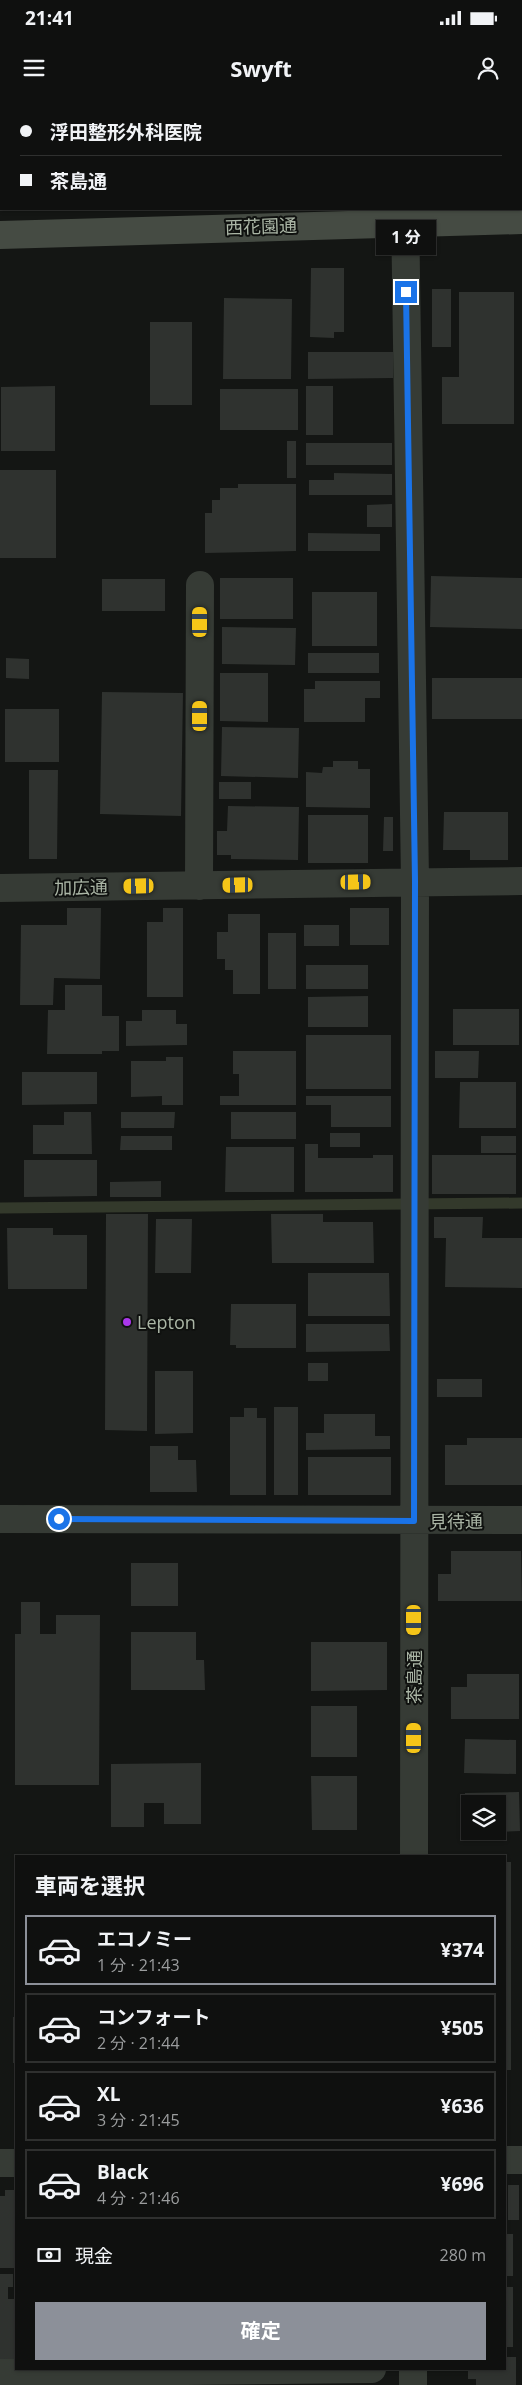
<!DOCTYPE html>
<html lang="ja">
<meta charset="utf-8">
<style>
:root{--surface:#0f100f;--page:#1d1e1d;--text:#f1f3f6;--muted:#9b9d9e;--line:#2f302f;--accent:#8c9099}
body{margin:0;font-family:"Open Sans","Noto Sans JP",sans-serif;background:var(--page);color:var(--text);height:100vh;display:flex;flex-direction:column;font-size:19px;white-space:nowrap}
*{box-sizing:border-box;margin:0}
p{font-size:16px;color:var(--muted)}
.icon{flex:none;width:28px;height:28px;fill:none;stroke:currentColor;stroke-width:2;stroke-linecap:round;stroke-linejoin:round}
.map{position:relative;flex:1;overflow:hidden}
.panel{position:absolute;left:15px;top:1755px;width:491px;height:515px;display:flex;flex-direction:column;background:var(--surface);border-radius:0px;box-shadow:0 1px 4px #0004,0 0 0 1px var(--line)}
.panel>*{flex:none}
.top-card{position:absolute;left:0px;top:0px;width:522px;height:110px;box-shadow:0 1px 4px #0004,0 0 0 1px var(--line);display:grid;align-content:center;height:110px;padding:0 20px;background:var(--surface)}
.fabs{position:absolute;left:461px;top:1695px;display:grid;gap:10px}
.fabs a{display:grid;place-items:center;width:45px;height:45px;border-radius:0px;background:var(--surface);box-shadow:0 1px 4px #0004,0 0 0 1px var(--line);font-size:25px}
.end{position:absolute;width:22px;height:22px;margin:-11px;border:6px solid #1a73e8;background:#fff;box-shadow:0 0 0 2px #fff}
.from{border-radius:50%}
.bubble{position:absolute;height:35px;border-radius:0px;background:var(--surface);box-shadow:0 1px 4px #0004,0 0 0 1px var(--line);font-size:16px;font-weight:700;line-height:35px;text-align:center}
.car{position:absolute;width:15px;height:30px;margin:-15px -8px;border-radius:6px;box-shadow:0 0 4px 1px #0007;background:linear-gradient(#f5c518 24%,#345 0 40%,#f5c518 0 76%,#345 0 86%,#f5c518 0)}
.top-card b{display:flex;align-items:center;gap:18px;height:48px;font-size:19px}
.top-card b+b{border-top:1px solid var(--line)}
.top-card i{width:12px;height:12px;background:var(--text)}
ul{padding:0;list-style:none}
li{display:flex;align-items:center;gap:15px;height:70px;margin:0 10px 8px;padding:0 10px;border:2px solid var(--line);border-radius:0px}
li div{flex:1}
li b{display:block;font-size:19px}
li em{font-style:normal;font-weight:700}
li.selected{border-color:var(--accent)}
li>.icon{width:45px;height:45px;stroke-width:1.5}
h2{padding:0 20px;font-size:22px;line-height:60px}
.pay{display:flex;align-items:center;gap:12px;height:55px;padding:0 20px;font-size:19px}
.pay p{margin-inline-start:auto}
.button{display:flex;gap:10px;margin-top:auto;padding:10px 20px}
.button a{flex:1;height:58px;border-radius:0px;background:var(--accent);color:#fff;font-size:20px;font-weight:700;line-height:58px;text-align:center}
.status{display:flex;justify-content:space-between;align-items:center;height:35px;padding:0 25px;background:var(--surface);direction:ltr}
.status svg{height:14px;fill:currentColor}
header{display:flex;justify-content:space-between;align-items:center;height:65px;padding:0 20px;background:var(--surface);font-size:22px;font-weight:700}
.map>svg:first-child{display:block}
</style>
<div class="status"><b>21:41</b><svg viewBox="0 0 49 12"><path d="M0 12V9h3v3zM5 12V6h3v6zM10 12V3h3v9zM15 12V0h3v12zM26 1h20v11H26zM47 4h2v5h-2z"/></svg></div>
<header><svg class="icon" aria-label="menu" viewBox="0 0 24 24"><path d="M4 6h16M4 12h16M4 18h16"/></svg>Swyft<svg class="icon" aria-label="person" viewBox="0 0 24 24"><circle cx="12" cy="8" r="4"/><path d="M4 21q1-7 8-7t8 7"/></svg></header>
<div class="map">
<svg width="522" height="2285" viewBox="0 0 522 2285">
<rect width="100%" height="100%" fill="#141614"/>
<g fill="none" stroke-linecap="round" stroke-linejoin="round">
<path stroke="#33392b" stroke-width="11" d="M0,1108L522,1103"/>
</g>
<path fill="#2f322f" d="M311,168H344V232H334V238L310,237Z
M432,189H451V247H432Z
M459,192H514V324H442V277H459Z
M224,198L292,199L291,279H223Z
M150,222H192V305H150Z
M308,252H393V278L308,279Z
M55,286V351H1V287Z
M306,286H333V335H306Z
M220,289H298V330H220Z
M287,341H296V378H287Z
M306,343H392V365H306Z
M0,370H56V458H0Z
M334,373L392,374V395H309V380H334Z
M238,384H296V451L205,453V413H212V400H220V388H238Z
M392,404V427H367V405Z
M308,433L380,434V451H308Z
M431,476L522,478V529L430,527Z
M220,478H293V519H220Z
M102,479H165V511H102Z
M312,492H377V546H312Z
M222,527L296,528L295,565L222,564Z
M308,553H379V573H308Z
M6,558L29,559V579L6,578Z
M220,573H268V622L220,621Z
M432,578H522V619H432Z
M315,581H380V598H365V622H304V589H315Z
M102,592L183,593L181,716L100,714Z
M5,609H59V662H5Z
M222,627L299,628L298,678L221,676Z
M333,661H358V669H370V708L306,707V672L322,673L323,667H333Z
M29,670H58L57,759H29Z
M219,682H251V699H219Z
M228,706L299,707L298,760L231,759V755H217V731H227Z
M444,712H508V760H470V750H443Z
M308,715H368V763H308Z
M384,717H393V751H383Z
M67,808H101L100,879L54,878L53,905H20L21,825H67Z
M163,808H183V897H147V822H163Z
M350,808H389V845H350Z
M228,814H260V894H233V870H225V859H217V832H228Z
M304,825H339V846H304Z
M268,833H296V889H268Z
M306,865H368V889H306Z
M65,885H102V916H119V951H102V954H47L48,910H65Z
M368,896V927H308V897Z
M453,909H519V945H453Z
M142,910H176V924H187V945L126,946V921H142Z
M306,935H391V989H306Z
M233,951H296V1005H220V996H239V974H233Z
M435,951H479L478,978H435Z
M166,957H183V1005H162V996L131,997V961H166Z
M22,972H97V1004L22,1005Z
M460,982H516V1028H459Z
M306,996H391V1027H331V1005H306Z
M64,1012H91L92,1054H33V1025H64Z
M121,1012H175L174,1028H121Z
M231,1012H296V1039H231Z
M330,1033H360V1047H330Z
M121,1036H172V1050H120Z
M481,1036H516V1053H481Z
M305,1044H318V1058H373V1055H393V1092H305Z
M226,1047H294V1092H225Z
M432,1055H516V1094H432Z
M24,1060H97V1096L24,1097Z
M161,1081V1097H110V1082Z
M106,1114H148L147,1331L105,1330Z
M271,1114H323V1122H373L374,1163H272Z
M434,1117H483L482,1138H522V1188L445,1187L446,1138H434Z
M156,1119H192L191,1173H155Z
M7,1128H53V1135H87V1189H8Z
M308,1173H389L390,1216H308Z
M231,1204H296V1248H236V1245H230Z
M306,1224H389L390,1251L306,1252Z
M308,1263H328V1281H308Z
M155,1271H193V1333L155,1334Z
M437,1279H482V1297H437Z
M274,1307H298V1395H274Z
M244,1308H257V1318H266V1395H230V1317H244Z
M324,1314H375V1336H390V1349L306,1350V1333H324Z
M467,1338H522V1385H445V1345H467Z
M150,1346H178V1360H196L197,1392H150Z
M308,1357H391V1395H308Z
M451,1451H521L522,1501H438V1474H451Z
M131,1463H178V1506H131Z
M21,1502H40V1534H56V1515H100L99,1685H15V1534H21Z
M131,1532H196V1560H204L205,1590H131Z
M311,1542H387V1590L311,1591Z
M467,1574H519V1619H451V1587H467Z
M311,1606H357V1657H311Z
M465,1639L516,1640V1674L464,1673Z
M201,1663V1724H164V1703H144V1727H111V1664Z
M311,1676H357V1730H312Z
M519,1692L520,1731L498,1732V1704H470V1732H465V1693Z
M21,1754H97V1756H21Z
M505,1762H511V1970H505Z
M13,1917H16V1963H13Z
M508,2085H519V2120H508Z
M5,2090H16V2168H0V2096H5Z
M505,2134H513V2176H505Z
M0,2174H13V2187H8V2199H16V2260L0,2259Z
M505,2187H513V2247H505Z
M505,2257H516V2285H476V2279H468V2269H505Z"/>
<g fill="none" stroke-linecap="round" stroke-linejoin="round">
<path stroke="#363b35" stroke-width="28" d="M404,0V1
M405,109L415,781L414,1756
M199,786L200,485
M0,788L522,781
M0,1419L522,1420
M505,2060H522
M0,2063H16
M413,2269V2285
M0,2273L372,2269"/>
<path stroke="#454b43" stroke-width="28" d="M0,135L522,120"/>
</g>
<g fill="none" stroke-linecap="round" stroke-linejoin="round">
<path stroke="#1a73e8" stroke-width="6" d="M59,1419L414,1421L415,781L406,192"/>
</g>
<circle fill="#aa37eb" stroke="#0f110f" stroke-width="2" cx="127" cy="1222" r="5"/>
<g text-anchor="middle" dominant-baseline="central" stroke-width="4" stroke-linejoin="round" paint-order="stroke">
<g font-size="18" fill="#abb6a6" stroke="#0f110f">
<text transform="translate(261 126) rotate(-2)">西花園通</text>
<text transform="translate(81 787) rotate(-1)">加広通</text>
<text transform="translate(456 1421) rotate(-1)">見待通</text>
<text transform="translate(414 1577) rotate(-90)">茶島通</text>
</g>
<g font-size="18" fill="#abb6a6" stroke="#0f110f" text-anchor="start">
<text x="137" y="1222">Lepton</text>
</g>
</g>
</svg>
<div class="fabs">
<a><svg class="icon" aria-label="layers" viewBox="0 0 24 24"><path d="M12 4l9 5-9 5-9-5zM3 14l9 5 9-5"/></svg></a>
</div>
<i class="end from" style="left:59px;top:1419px"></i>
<i class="end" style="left:406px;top:192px"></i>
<div class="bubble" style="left:376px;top:120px;width:60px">1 分</div>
<i class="car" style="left:200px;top:522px;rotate:0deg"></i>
<i class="car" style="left:200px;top:616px;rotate:0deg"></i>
<i class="car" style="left:356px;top:782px;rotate:89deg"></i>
<i class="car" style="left:238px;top:785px;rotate:269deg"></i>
<i class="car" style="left:139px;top:786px;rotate:269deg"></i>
<i class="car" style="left:414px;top:1520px;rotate:180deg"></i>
<i class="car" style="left:414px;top:1638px;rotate:0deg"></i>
<div class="top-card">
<b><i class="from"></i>浮田整形外科医院</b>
<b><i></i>茶島通</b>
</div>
<section class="panel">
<h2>車両を選択</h2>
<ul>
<li class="selected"><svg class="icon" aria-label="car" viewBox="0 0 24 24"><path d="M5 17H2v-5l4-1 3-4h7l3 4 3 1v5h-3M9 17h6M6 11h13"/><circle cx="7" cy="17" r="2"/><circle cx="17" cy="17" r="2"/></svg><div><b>エコノミー</b><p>1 分 · 21:43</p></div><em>¥374</em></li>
<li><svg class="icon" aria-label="car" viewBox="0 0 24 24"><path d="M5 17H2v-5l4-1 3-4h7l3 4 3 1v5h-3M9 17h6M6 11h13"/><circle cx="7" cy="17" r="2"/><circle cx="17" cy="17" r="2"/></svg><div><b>コンフォート</b><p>2 分 · 21:44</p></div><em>¥505</em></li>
<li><svg class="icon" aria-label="car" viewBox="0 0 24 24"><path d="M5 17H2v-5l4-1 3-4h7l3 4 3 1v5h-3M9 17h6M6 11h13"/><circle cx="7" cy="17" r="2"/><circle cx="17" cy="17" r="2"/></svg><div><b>XL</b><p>3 分 · 21:45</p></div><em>¥636</em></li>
<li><svg class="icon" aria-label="car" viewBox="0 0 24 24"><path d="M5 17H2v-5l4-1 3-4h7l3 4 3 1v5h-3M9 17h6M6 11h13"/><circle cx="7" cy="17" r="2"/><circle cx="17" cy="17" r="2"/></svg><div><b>Black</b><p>4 分 · 21:46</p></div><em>¥696</em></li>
</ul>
<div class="pay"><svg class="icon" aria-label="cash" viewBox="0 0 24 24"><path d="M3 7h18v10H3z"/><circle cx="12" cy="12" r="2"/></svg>現金<p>280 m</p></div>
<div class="button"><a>確定</a></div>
</section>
</div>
